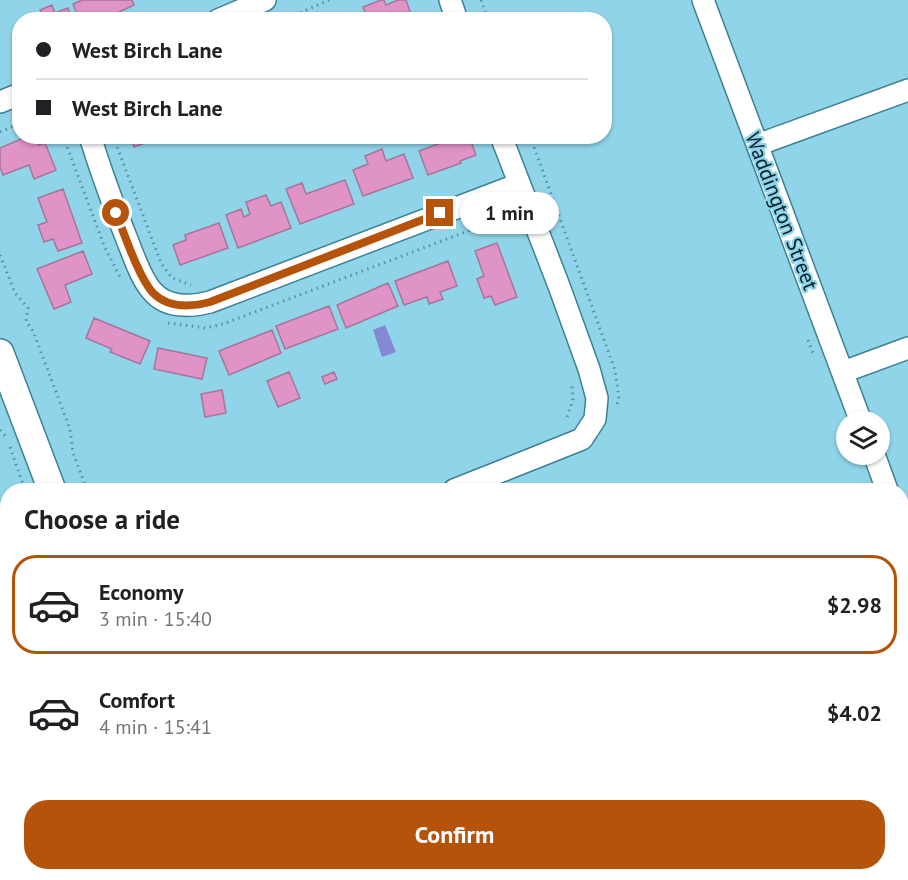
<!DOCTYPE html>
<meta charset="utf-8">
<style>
:root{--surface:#fff;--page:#f6f6f6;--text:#202124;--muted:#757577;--line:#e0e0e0;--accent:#b45309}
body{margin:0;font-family:"PT Sans",sans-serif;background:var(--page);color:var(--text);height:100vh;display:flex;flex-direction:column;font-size:22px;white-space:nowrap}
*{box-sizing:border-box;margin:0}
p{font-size:20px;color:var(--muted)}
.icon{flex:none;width:33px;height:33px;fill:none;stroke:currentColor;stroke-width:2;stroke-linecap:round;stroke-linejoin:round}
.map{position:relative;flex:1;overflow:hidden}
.side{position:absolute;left:0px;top:483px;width:909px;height:398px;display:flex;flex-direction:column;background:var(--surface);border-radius:24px 24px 0 0;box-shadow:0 2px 4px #0004}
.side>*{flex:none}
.banner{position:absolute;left:12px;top:12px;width:600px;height:132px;border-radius:24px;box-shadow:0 2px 4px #0004;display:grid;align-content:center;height:132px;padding:0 24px;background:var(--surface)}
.tools{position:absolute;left:836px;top:411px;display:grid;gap:12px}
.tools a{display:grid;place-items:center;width:54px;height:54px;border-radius:50%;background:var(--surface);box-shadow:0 2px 4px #0004;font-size:30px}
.end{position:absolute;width:27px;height:27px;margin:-14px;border:8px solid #b45309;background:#fff;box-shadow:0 0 0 3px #fff}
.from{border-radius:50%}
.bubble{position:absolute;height:42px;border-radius:21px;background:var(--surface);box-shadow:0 2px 4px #0004;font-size:20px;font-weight:600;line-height:42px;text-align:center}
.banner b{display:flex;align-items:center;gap:21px;height:57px;font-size:22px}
.banner b+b{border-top:2px solid var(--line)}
.banner i{width:15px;height:15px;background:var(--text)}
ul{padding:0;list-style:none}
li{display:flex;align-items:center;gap:18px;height:99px;margin:0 12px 9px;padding:0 12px;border:3px solid transparent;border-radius:24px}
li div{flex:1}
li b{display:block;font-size:22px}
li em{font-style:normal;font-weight:600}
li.selected{border-color:var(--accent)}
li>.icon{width:54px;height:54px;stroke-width:1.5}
h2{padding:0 24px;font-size:27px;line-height:72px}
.cta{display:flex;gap:12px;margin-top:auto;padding:12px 24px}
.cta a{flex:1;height:69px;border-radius:24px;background:var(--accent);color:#fff;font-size:24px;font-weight:600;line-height:69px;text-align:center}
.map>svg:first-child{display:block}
</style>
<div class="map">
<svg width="908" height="880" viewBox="0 0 908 880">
<rect width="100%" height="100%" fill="#90d4ea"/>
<path fill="#d79b87" d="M570,873H659L641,880H552Z"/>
<path fill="#8489d5" d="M385,325L396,352L382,357L373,330Z"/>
<path fill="#df93c6" stroke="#a67696" stroke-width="1.5" d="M82,0H132L134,5L102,20H79L73,4Z
M381,0H384L386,5L398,0H406L413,20H368L363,7Z
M52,5L55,13L68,8L72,20H37L43,17L40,10Z
M28,136H35L38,145L45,143L56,170L34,179L29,165L3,175L0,167V148Z
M131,136H164L134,147Z
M459,136H469L476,155L460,161L461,163L428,175L419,151Z
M382,149L386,161L404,154L413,178L363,196L353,170L368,164L365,156Z
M345,180L354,204L300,224L286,189L302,183L306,194Z
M63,189L82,243L58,251L53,239L44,242L38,225L47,222L38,198Z
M266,195L271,206L281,202L291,228L238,248L226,215L241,209L244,217L250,214L246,202Z
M219,223L228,248L180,265L173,245L186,240L185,235Z
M497,243L517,297L495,305L491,296L484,298L477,279L484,276L475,251Z
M83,251L92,274L65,285L71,302L54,309L37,269Z
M448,261L457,286L440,292L443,299L429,304L427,297L404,305L395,281Z
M388,283L398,306L346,328L337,305Z
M329,306L338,329L285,349L276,326Z
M94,318L150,341L140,364L110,352L112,349L86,338Z
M272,330L281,353L229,375L219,351Z
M158,348L207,358L202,379L154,369Z
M289,372L300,398L278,407L267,381Z
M334,372L337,379L325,384L322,377Z
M222,390L226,413L205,417L201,394Z
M8,558V606L0,609V561Z
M8,666V702L4,704L8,713V763L4,754L0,755V669Z"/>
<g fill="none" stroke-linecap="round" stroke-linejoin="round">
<defs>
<path id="minor" d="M450,0L457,20
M703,0L861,422
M218,20L265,0
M0,102L20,94
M90,136C101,172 114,207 128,242C134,257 142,281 153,292C167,308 191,307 210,302L519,184
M757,145L908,90
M843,372L908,348
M874,454L887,490
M454,490L582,439L595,419L597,398L589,369L559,286L501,136
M902,528L908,545
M902,598L908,595
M0,663L8,660
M0,789L8,787
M52,880L70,873"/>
<path id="major" d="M0,353L52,490
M195,873L197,880"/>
</defs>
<use href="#minor" stroke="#3e8195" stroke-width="24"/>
<use href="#major" stroke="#3e8195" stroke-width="30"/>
<path stroke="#5a8fa0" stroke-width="3" stroke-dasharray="1.5 4.5" stroke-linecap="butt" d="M481,0L488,20
M284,20L329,0
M0,132L20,123
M63,136L105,248L121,279
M113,136L161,263L172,278L191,285
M530,136L615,370L619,399L616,407
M0,255L15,293L28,308L26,321L33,331L70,429L73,453L87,490
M168,323L206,328L223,324L510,215V214
M808,340L814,356
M567,417L573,400L572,384
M0,430L7,438
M842,430L846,439
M10,447L25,490
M852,454L855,464
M167,873L170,880
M230,873L233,880"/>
<use href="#minor" stroke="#fff" stroke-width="21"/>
<use href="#major" stroke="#fff" stroke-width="27"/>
</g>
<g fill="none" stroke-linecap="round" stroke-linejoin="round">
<path stroke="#b45309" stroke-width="8" d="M116,213C124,233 139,278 153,293C168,308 191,307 210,302L440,213"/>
</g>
<g text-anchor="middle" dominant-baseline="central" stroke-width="4.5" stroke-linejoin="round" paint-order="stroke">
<g font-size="21" fill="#052129" stroke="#90d4ea">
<text transform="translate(782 211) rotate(69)">Waddington Street</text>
</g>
</g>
</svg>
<div class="tools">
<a><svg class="icon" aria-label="layers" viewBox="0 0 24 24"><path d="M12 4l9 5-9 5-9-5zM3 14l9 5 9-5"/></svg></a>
</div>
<i class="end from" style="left:116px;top:213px"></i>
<i class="end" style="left:440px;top:213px"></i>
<div class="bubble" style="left:460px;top:192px;width:99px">1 min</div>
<div class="banner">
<b><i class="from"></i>West Birch Lane</b>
<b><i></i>West Birch Lane</b>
</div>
<section class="side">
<h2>Choose a ride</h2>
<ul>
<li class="selected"><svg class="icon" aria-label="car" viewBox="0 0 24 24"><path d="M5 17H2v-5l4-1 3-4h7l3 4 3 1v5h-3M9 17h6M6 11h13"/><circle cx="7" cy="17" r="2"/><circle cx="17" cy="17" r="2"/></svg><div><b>Economy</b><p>3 min · 15:40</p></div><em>$2.98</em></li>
<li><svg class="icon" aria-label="car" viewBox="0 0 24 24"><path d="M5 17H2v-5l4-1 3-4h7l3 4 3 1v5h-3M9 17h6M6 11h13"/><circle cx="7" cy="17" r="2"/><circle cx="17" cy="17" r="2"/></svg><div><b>Comfort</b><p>4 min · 15:41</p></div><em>$4.02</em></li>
</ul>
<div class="cta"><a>Confirm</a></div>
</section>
</div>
